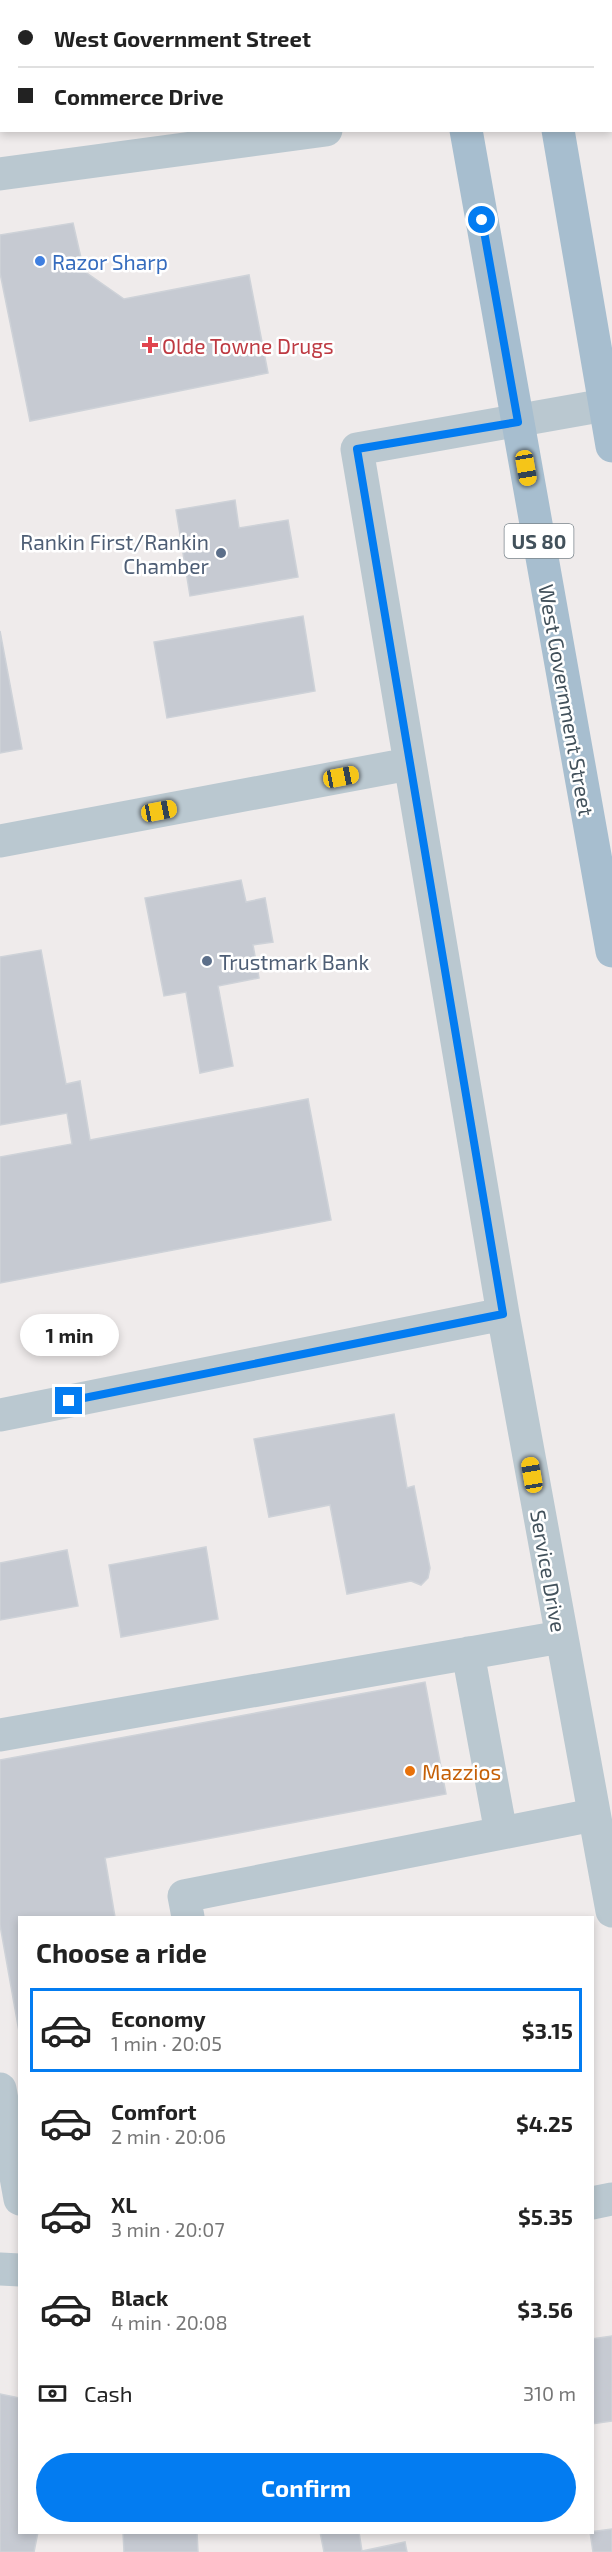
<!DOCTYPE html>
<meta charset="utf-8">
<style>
:root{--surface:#fff;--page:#f6f6f6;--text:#222;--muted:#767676;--line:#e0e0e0;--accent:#037cf1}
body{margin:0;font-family:"Exo 2",sans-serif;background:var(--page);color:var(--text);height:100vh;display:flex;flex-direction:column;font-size:22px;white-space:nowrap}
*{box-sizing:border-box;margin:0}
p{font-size:20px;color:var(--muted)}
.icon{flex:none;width:33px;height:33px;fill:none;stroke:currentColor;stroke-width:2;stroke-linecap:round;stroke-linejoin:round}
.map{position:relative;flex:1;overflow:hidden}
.panel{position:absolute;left:18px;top:1916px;width:576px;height:618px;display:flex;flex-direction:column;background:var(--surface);border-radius:0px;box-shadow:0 3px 9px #0003}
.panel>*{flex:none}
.top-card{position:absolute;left:0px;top:0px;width:612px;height:132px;box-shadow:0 3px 9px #0003;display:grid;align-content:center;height:132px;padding:0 18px;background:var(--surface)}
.end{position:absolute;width:27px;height:27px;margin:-14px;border:8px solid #037cf1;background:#fff;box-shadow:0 0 0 3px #fff}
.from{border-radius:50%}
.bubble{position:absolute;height:42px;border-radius:21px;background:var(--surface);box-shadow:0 3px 9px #0003;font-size:20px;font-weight:700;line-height:42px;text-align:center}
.car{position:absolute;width:18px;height:36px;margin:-18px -9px;border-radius:8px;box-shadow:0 0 4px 2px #0007;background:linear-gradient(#f5c518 24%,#345 0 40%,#f5c518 0 76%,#345 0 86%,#f5c518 0)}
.top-card b{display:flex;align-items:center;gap:21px;height:57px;font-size:22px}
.top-card b+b{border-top:2px solid var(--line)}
.top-card i{width:15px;height:15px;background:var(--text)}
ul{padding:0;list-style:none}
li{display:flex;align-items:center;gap:18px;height:84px;margin:0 12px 9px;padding:0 6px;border:3px solid transparent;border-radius:0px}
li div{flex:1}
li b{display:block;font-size:22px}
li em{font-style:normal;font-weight:700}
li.active{border-color:var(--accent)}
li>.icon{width:54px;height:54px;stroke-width:1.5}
h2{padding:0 18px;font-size:27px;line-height:72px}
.pay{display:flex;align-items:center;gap:15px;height:66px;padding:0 18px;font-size:22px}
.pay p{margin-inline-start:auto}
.action{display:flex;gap:12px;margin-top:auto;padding:12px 18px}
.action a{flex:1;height:69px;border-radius:36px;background:var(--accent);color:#fff;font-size:24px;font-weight:700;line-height:69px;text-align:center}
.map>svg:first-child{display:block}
</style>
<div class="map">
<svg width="612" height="2552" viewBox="0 0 612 2552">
<rect width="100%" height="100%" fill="#efebeb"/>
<path fill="#c6cad2" stroke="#ced2d8" stroke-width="1.5" d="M64,0H235V2H64Z
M73,223L84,271L124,299L249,275L268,373L30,421L0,273V235Z
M235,500L239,528L288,520L298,577L190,596L176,510Z
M303,616L315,691L167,718L154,642Z
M0,631L22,749L0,753Z
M241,880L246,902L265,898L273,942L253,945L259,978L218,986L233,1066L200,1073L186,992L164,996L145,898Z
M41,950L66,1084L80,1081L90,1140L308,1099L331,1220L0,1283V1157L72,1144L67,1113L0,1125V957Z
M394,1414L407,1488L414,1486L430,1568L428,1578L421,1585L411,1581L347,1594L330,1505L269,1517L254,1439Z
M206,1547L218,1619L121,1637L109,1565Z
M67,1550L78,1606L0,1620V1563Z
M425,1682L446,1794L105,1858L115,1917H20V2037L0,1925V1760Z
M612,2336V2421L592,2424V2339Z
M0,2394L20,2398V2532H38L34,2552H0Z
M612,2529V2552H593L590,2532Z
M123,2532H197L198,2552H124Z
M320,2532H359L362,2551L405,2542L407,2552H324Z"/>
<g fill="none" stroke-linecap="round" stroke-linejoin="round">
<path stroke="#bac8d0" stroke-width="33" d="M0,174L326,130
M605,405L357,449L503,1314L612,1911
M0,841L409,764
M0,1415L503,1314
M468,1653L501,1833
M0,1735L561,1637
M188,1917L184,1896L593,1815
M0,2089L20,2199
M592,2203L612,2199
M0,2269L20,2270"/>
<path stroke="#a7becf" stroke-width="33" d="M444,0V2
M534,0L535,2
M466,130L612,951
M558,130L612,446"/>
</g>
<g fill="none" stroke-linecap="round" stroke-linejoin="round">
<path stroke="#037cf1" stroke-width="8" d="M69,1401L503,1314L357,449L518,422L482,220"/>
</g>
<circle fill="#3f7fe0" stroke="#fff" stroke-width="2" cx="40" cy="261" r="6"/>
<path fill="#e0444e" stroke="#fff" stroke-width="2" d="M147 336h6v6h6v6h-6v6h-6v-6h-6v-6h6z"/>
<g fill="#5c6f8a" stroke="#fff" stroke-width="2">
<circle cx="221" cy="553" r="6"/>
<circle cx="207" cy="961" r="6"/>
</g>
<circle fill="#e8710a" stroke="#fff" stroke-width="2" cx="410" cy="1771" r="6"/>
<g text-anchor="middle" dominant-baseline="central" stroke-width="5" stroke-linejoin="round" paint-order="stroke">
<rect fill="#fff" stroke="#7b858c" stroke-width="1.5" x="504.5" y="524" width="69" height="34" rx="4.5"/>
<g font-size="20" font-weight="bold" fill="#42515b">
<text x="539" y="541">US 80</text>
</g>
<g font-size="21" fill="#366cbe" stroke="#fff" text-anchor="start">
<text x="52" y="261">Razor Sharp</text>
</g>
<g font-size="21" fill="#be3a42" stroke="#fff" text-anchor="start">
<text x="162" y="345">Olde Towne Drugs</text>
</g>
<g font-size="21" fill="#4e5e75" stroke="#fff" text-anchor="end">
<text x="209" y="541">Rankin First/Rankin<tspan x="209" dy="24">Chamber</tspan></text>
<text x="219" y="961" text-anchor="start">Trustmark Bank</text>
</g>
<g font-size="21" fill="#42515b" stroke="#fff">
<text transform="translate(567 700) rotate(80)">West Government Street</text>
<text transform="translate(549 1571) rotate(80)">Service Drive</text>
</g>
<g font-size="21" fill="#c56008" stroke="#fff" text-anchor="start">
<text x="422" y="1771">Mazzios</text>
</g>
</g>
</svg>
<i class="end from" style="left:482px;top:220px"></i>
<i class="end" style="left:69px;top:1401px"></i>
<div class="bubble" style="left:20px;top:1314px;width:99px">1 min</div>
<i class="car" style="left:526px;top:468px;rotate:170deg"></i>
<i class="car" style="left:341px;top:777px;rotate:79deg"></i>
<i class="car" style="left:159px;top:811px;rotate:79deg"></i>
<i class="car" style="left:532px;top:1475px;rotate:350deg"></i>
<div class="top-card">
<b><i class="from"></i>West Government Street</b>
<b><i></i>Commerce Drive</b>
</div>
<section class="panel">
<h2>Choose a ride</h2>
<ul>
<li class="active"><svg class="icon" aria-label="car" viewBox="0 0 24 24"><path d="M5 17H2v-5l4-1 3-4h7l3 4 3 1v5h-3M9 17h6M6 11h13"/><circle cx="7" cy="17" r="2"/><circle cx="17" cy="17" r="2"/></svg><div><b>Economy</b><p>1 min · 20:05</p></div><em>$3.15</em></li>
<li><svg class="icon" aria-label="car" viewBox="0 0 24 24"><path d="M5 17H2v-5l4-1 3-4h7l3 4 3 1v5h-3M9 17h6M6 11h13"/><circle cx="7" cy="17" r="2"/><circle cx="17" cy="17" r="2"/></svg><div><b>Comfort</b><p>2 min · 20:06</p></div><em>$4.25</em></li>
<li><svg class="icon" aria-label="car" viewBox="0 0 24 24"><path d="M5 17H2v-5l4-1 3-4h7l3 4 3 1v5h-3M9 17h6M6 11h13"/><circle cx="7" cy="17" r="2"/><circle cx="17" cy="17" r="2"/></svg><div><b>XL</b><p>3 min · 20:07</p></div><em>$5.35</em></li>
<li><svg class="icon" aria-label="car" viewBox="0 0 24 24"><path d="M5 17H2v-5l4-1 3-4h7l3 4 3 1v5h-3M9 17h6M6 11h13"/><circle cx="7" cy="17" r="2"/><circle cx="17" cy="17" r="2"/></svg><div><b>Black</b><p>4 min · 20:08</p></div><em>$3.56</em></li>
</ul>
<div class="pay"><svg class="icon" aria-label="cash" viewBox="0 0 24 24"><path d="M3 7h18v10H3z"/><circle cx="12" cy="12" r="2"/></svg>Cash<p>310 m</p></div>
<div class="action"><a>Confirm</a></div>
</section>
</div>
